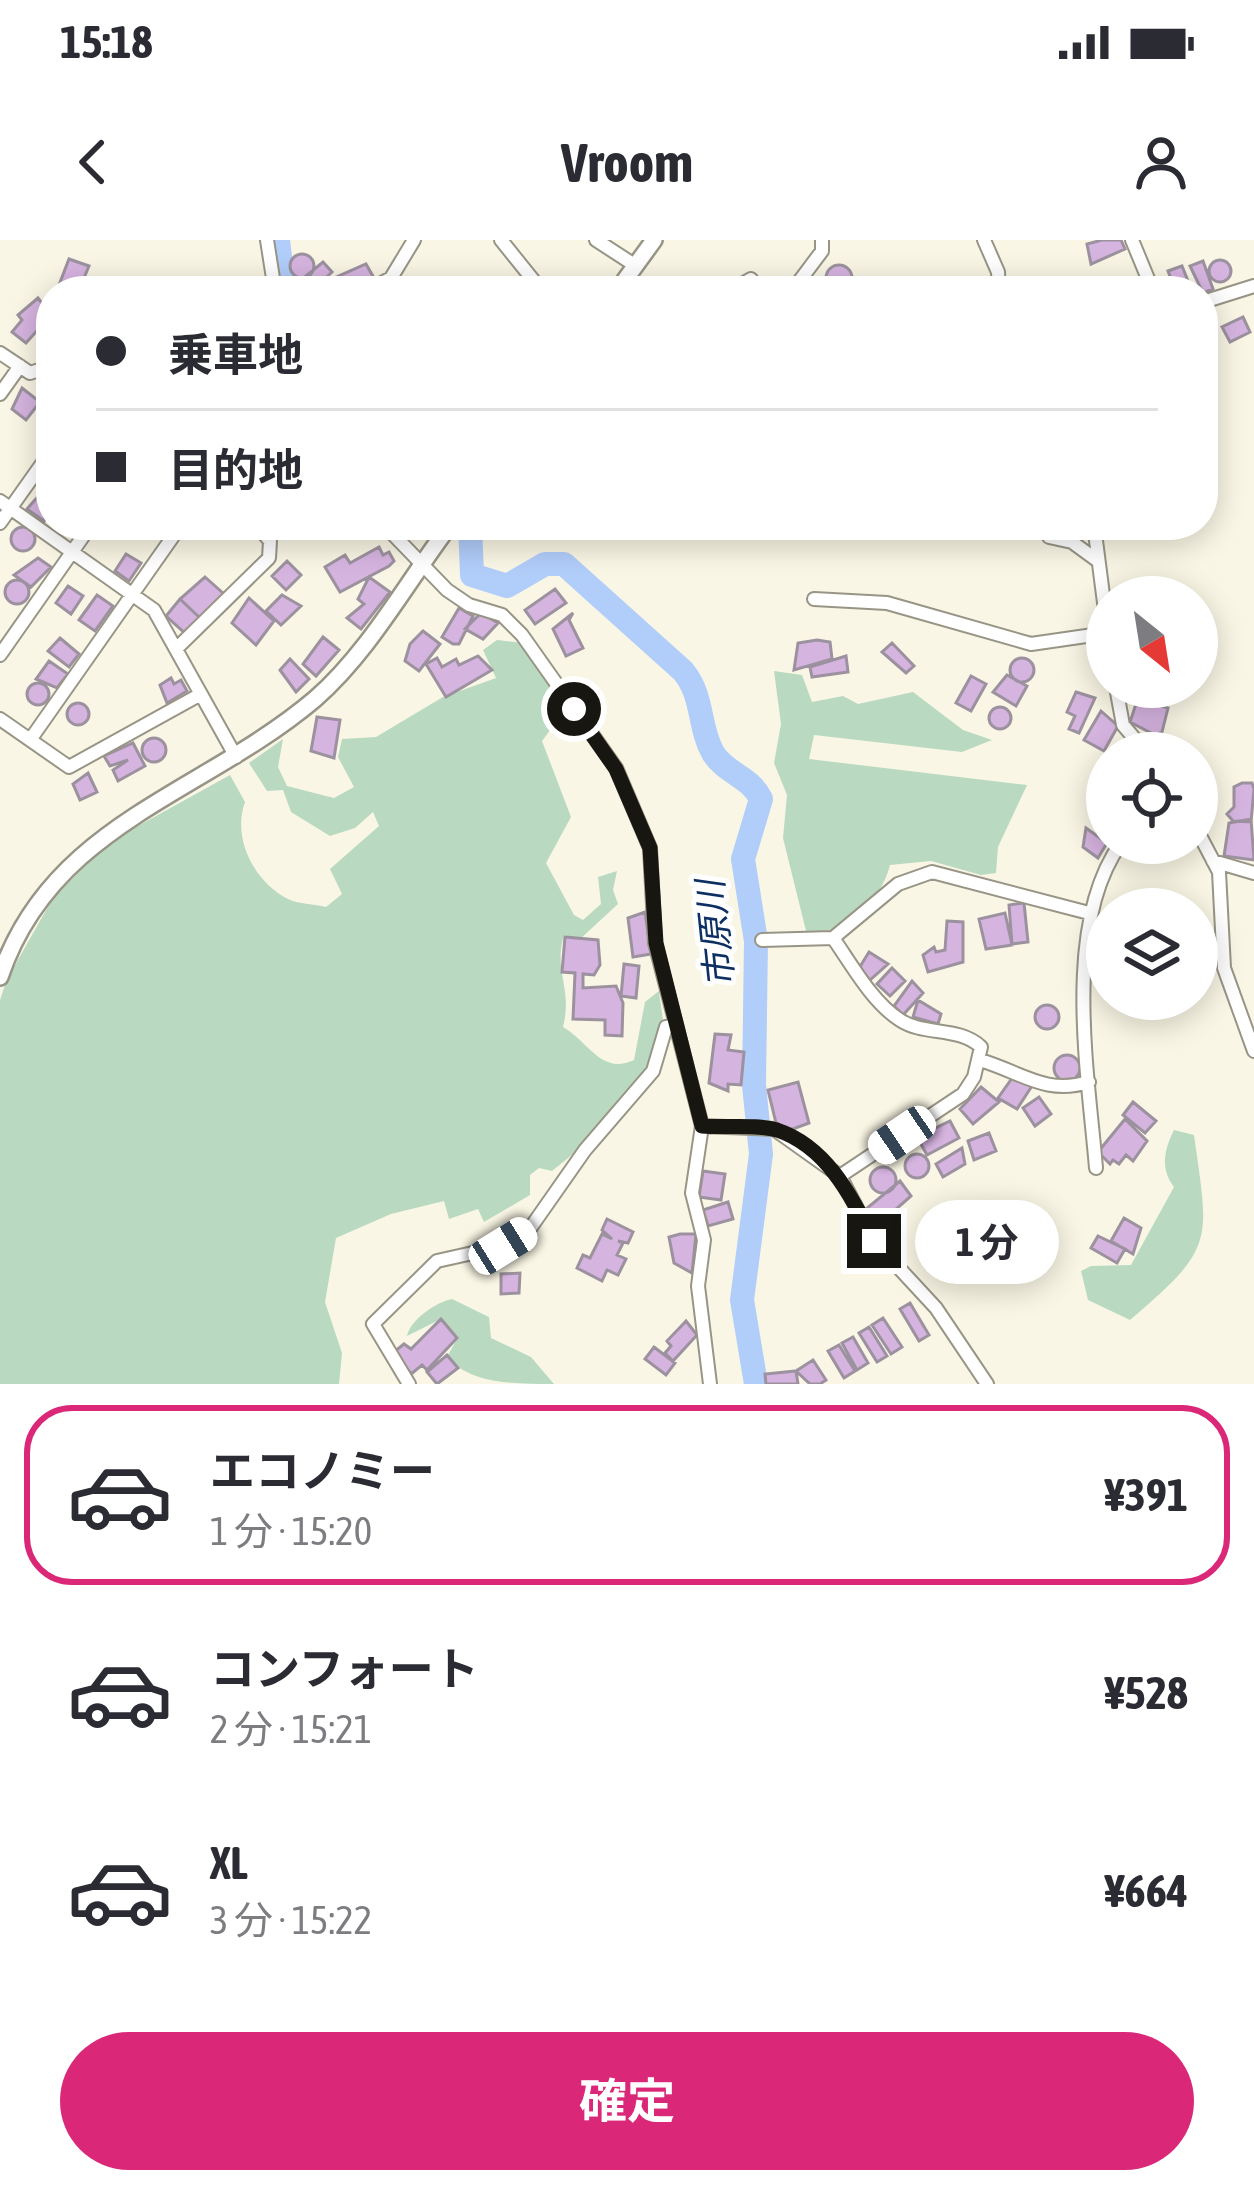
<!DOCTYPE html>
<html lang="ja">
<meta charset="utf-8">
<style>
:root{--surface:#fff;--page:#f7f7f7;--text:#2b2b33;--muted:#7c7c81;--line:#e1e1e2;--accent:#db2777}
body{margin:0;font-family:"Asap Condensed","Noto Sans JP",sans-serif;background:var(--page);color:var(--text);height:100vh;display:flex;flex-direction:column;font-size:45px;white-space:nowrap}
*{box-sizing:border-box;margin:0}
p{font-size:39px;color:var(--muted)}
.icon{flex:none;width:66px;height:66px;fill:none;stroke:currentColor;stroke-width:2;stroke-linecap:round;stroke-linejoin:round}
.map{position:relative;height:1144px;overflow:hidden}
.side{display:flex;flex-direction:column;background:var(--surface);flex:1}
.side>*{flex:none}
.hud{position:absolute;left:36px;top:36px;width:1182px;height:264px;border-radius:48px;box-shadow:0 6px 30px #0003;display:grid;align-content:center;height:264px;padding:0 60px;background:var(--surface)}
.needle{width:78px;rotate:150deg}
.buttons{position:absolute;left:1086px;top:336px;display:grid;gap:24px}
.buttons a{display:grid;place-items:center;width:132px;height:132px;border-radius:50%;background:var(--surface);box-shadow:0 6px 30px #0003;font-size:60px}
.end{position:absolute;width:54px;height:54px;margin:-27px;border:15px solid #181610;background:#fff;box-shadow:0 0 0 6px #fff}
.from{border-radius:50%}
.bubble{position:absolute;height:84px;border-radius:42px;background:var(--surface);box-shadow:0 6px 30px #0003;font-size:39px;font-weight:700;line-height:84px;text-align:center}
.car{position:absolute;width:36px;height:72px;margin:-36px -18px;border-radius:15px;box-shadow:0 0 9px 3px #0007;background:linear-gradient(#fff 24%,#345 0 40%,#fff 0 76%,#345 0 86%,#fff 0)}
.hud b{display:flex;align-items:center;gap:42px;height:114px;font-size:45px}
.hud b+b{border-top:3px solid var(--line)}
.hud i{width:30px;height:30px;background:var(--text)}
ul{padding:21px 0 0;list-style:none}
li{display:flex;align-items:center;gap:36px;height:180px;margin:0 24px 18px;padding:0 36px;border:6px solid transparent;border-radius:48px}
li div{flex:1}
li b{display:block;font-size:45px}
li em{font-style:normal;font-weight:700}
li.on{border-color:var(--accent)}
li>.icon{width:108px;height:108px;stroke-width:1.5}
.primary-button{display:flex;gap:24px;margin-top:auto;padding:24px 60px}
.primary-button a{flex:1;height:138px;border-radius:72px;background:var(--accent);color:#fff;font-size:48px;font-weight:700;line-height:138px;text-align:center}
.status{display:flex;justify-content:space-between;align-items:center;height:84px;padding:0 60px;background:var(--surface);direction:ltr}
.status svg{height:33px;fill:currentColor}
header{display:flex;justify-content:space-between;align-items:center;height:156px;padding:0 60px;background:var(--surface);font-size:54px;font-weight:700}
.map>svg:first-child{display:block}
</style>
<div class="status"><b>15:18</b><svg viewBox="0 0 49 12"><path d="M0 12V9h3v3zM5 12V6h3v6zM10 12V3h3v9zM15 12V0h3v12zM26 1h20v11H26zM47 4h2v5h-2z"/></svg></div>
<header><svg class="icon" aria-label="back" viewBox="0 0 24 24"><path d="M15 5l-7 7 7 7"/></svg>Vroom<svg class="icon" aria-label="person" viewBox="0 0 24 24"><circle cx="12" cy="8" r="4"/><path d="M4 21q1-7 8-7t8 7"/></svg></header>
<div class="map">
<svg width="1254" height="1144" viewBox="0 0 1254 1144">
<rect width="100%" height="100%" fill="#faf6e5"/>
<path fill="#b9dac0" d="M497,400L523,403L565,470L542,501L571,577L546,623L574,675L583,680L601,664L598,637L617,631L613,650L618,664L579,700L564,695C553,731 573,748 563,787C590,803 601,835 634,820L645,762L659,751C660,765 666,785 662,798C650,845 589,903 552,931L539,928L530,935V955L484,982L478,969L449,979L444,961L391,974L336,998L325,1062L342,1113L339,1144H0V760L7,739L53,658L109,602L230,535L245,562C232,597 253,641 288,659C298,664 315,664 326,667L342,654L330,629L379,586L373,572L355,588L330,596L291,572L283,550L267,551L249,523L283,499L278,527L287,546L334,558L354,547L338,517L342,499L376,497L443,457L496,438L483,410Z
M774,431L802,435L812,462L843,456L858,464L913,452L963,490L992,500L962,512L814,495L809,519L1027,545L998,607L996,633L981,635L931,621L890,625C880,664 846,691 807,695L783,598L787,555L774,523L781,484Z
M1174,890L1194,895C1209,1002 1216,1007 1130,1080L1088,1060L1081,1031L1091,1026L1131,1025L1174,947C1160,929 1164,910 1174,890Z
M452,1059L489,1077L491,1098L531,1117L554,1144C513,1144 471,1144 447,1117L458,1097L441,1079L407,1096C410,1080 436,1062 452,1059Z"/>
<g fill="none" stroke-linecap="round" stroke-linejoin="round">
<path stroke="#b1cdfa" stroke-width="24" d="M278,0L284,51
M470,285L472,335L507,346L545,324H564L683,431C704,456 698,486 713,513C726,534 750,536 761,559L743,619L756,701L754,845L761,914L742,1060L756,1144"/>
</g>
<path fill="#d6b4e0" stroke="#9c929f" stroke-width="3" d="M1102,0H1121L1125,9L1091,24L1087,4Z
M290 26a12 12 0 1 1 24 0a12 12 0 1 1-24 0Z
M69,19L89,26L84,38L90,51L59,45Z
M1209 31a11 11 0 1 1 22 0a11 11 0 1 1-22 0Z
M1203,21L1213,49L1203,53L1190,26Z
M323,22L332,32L312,51H301V40Z
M366,24L374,38L339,51L332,39Z
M826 38a13 13 0 1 1 26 0a13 13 0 1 1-26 0Z
M1182,26L1192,51H1163L1173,44L1168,31Z
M38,58L51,75L26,103L12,92L22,80L18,75Z
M1243,77L1250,92L1230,102L1222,87Z
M22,148L40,162L26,180L12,169Z
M41,253L51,260L44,281L27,269Z
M11 299a12 12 0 1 1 24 0a12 12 0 1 1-24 0Z
M379,307L383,315L389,312L394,321L389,326L340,352L325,327L345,315L350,323Z
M126,314L141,323L129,341L115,331Z
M38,318L51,327L31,347L14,335Z
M287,321L301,335L286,350L272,336Z
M205,337L224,354L200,378L180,359Z
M369,337L390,352L361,389L347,378L364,364L358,359Z
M5 352a12 12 0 1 1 24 0a12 12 0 1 1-24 0Z
M68,346L83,356L71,374L56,363Z
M555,349L566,363L535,384L525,370Z
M97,355L113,366L95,391L79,380Z
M282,355L301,366L281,385L266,371Z
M249,358L274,381L256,405L232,383Z
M180,359L200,378L186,394L166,376Z
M459,368L473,376L459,404H453L442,397Z
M481,373L498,383L483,399L465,389Z
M573,373L569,380L583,408L566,416L553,389Z
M423,391L440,404L419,431L405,421L410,404Z
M323,397L339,410L316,436L303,424Z
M60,398L79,414L69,427L48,411Z
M817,400L830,402L832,419L794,430L798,403Z
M892,403L914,426L906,433L882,412Z
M478,416L492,430L446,457L426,424L437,418L442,427L456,419L459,425Z
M846,416L848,432L812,437L810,427Z
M1010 430a12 12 0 1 1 24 0a12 12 0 1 1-24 0Z
M290,419L309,439L296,452L280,430Z
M49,421L68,434L57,448L36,439Z
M1007,435L1027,446L1016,466L993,452Z
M971,436L986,444L971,471L956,463Z
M171,438L174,444L181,440L187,451L167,463L160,445Z
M27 454a11 11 0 1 1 22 0a11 11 0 1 1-22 0Z
M1076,452L1095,458L1079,493L1069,489L1075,476L1067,472Z
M1138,458L1168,468L1162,492L1155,495L1130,482Z
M67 474a11 11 0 1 1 22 0a11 11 0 1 1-22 0Z
M989 478a11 11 0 1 1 22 0a11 11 0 1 1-22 0Z
M1101,471L1118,486L1104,511L1084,500Z
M317,477L340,480L334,518L311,511Z
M142 510a12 12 0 1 1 24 0a12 12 0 1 1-24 0Z
M133,503L145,526L118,541L113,530L128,520L110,526L104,516Z
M88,533L97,552L80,560L73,544Z
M1242,543H1252L1254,549L1251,582L1233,581L1227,574L1234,567V547Z
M1251,579L1254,620L1224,616L1229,583Z
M1086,588L1107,603L1098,618L1083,607Z
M1024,663L1028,702L1012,704L1009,665Z
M645,672L651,714L633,717L628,678Z
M1005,673L1012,705L986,709L979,679Z
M947,681L963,682V722L928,732L923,715L934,707L936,712L945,710Z
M565,697L598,700L600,725L594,735L583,734V748L616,746L623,763L622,796L605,795V780L573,779L575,733L562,732Z
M869,712L888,724L870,740L858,730Z
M624,724L639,726L636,758L621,756Z
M892,728L905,741L890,756L877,744Z
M912,741L923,753L903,775L894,766Z
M918,760L941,774L938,784L913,777Z
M1035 777a12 12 0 1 1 24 0a12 12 0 1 1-24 0Z
M715,794L731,795L728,810L744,812L741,845L728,844V851L709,843Z
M1054 828a13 13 0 1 1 26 0a13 13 0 1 1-26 0Z
M1015,834L1032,846L1017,869L998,858Z
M798,842L809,883L793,889L777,887L768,850Z
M981,847L999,862L973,884L960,869Z
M1039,857L1051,874L1035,886L1023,868Z
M1133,862L1156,881L1145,893L1123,875Z
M1125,879L1147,901L1133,921L1126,915L1119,924L1113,920L1110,924L1098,912Z
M950,881L959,898L927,915L917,897Z
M989,893L996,911L974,920L968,901Z
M962,908L965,924L943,937L936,924Z
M905 926a12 12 0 1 1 24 0a12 12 0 1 1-24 0Z
M870 940a13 13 0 1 1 26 0a13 13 0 1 1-26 0Z
M703,931L725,934L721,960L699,957Z
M900,941L911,956L878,985L866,969Z
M728,962L733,979L708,986L703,970Z
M1124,978L1141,988L1133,1014L1111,1001Z
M607,979L633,992L628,1003L618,1001L623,1003L617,1015L626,1019L618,1035L607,1030L602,1041L577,1028L583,1015L590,1018L602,994L612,999L602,990Z
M680,994H696L692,1033L674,1023L669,997Z
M1098,996L1125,1009L1117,1023L1091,1008Z
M520,1033L519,1053L501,1054V1034Z
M910,1063L929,1095L919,1101L900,1069Z
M883,1078L902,1107L891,1114L872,1085Z
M441,1079L457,1098L427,1130L422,1125L411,1134L394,1112L404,1104L411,1109Z
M686,1081L697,1095L673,1121L665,1113L671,1106L667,1101Z
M869,1087L887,1116L877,1122L859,1093Z
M853,1097L868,1123L857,1130L842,1103Z
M839,1105L855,1131L844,1138L828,1111Z
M654,1107L675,1123L666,1135L645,1119Z
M447,1115L458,1128L437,1144L427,1132Z
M813,1120L826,1140L820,1144H810L796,1131Z
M796,1131L798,1144H766L765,1134Z"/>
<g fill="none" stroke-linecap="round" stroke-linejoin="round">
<defs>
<path id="minor" d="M267,0L275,51
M501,0L542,51
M596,0L636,26
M984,0L998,32L999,51
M1132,0L1153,51
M367,51L391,38L414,0
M730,51L751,39L759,51
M792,51L822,11V0
M1203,62L1254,46
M0,113L30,133L51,126
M0,154L20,126
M0,261L154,370L236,517
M0,283L51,211
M384,285L447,350L469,365L502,375L522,395L616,528L650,608L655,703L702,886L692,953L704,1000L698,1046L710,1144
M1043,285L1049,297L1072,302L1098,321
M1094,285L1107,386
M814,359L887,363L1031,404L1107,393
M176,409L269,318L270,301L256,285
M0,415L91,285
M1116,447L1123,485L1147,513
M0,479L69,527L201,454
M30,500L181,285
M1197,590L1219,632L1224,728L1254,811
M1213,621L1254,633
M833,698C852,725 872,762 900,780C924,796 959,786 981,807L974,837L963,854L840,936
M762,700L833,698L898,644L932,632L1089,673
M980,820C1023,833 1045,855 1089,842
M702,886L774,889L840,936L874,1001L936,1068L987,1144
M1096,928C1088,832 1062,685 1121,603
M409,1144L373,1084L437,1021L504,1006L529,990L585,910L653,831L666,787L672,786"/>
<path id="tertiary" d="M617,51L654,0
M0,737C51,584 203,554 315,459C369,412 407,342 450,285"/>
</defs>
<use href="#minor" stroke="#999586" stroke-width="16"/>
<use href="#tertiary" stroke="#999586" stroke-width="20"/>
<use href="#minor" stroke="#fff" stroke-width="12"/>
<use href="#tertiary" stroke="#fff" stroke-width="15"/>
</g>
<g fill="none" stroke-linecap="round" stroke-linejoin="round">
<path stroke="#181610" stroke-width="15" d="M574,469L616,529L650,608L656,703L702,886C725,888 756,884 777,890C828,907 852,958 874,1001"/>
</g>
<g text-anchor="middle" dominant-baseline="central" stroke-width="10" stroke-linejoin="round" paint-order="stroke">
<g font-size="36" font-style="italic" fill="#0d2f62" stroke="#fff">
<text transform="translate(715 694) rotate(-96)">市原川</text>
</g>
</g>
</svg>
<div class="buttons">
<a><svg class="needle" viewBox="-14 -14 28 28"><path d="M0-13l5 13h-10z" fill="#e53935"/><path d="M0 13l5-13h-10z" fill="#7c7c81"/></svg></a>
<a><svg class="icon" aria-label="locate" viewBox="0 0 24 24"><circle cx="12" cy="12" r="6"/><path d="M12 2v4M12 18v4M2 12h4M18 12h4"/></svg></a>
<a><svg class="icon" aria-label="layers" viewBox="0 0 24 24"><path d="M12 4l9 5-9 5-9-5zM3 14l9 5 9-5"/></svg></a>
</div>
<i class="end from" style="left:574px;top:469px"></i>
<i class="end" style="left:874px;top:1001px"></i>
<div class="bubble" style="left:915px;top:960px;width:144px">1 分</div>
<i class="car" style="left:902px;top:895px;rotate:236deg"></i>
<i class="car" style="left:503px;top:1006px;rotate:58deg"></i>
<div class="hud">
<b><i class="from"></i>乗車地</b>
<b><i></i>目的地</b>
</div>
</div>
<section class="side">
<ul>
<li class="on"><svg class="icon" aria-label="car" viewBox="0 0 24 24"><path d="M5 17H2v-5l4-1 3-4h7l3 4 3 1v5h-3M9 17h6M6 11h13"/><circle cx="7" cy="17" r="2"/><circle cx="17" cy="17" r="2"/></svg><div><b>エコノミー</b><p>1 分 · 15:20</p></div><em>¥391</em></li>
<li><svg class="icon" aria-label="car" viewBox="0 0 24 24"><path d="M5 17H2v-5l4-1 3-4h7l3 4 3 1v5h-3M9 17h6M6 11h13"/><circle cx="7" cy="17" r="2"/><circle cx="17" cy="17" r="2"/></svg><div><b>コンフォート</b><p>2 分 · 15:21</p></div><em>¥528</em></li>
<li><svg class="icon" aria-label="car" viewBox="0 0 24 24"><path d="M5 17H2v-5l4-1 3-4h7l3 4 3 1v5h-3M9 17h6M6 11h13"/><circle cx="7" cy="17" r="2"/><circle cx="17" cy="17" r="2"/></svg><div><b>XL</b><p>3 分 · 15:22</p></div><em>¥664</em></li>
</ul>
<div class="primary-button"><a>確定</a></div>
</section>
